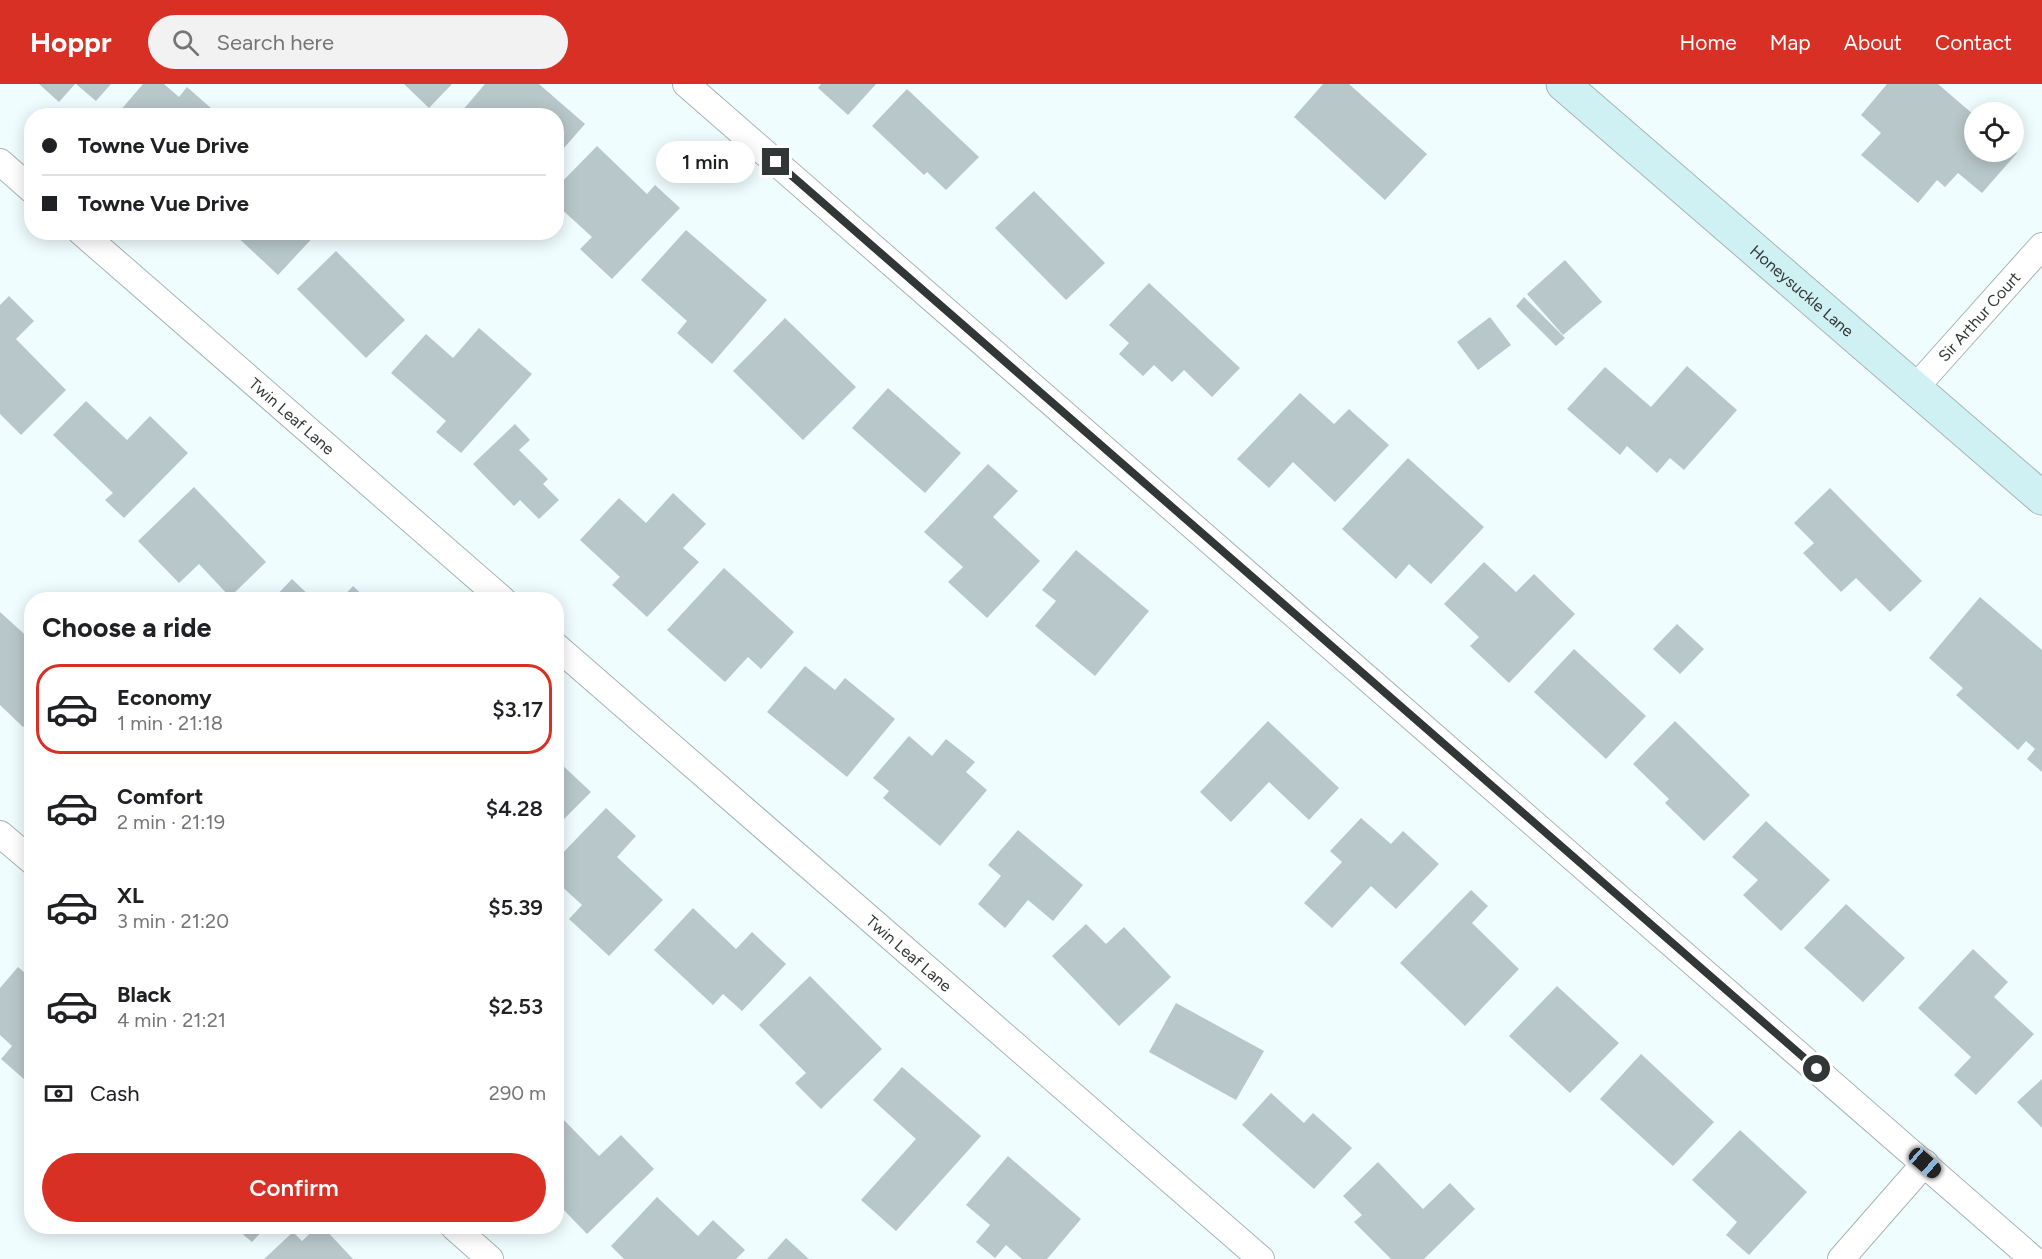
<!DOCTYPE html>
<meta charset="utf-8">
<style>
:root{--surface:#fff;--page:#f2f2f2;--text:#202124;--muted:#757577;--line:#e0e0e0;--accent:#d93025}
body{margin:0;font-family:Figtree,sans-serif;background:var(--page);color:var(--text);height:100vh;display:flex;flex-direction:column;font-size:22px;white-space:nowrap}
*{box-sizing:border-box;margin:0}
p{font-size:20px;color:var(--muted)}
.icon{flex:none;width:33px;height:33px;fill:none;stroke:currentColor;stroke-width:2;stroke-linecap:round;stroke-linejoin:round}
.map{position:relative;flex:1;overflow:hidden}
.sheet{position:absolute;left:24px;top:508px;width:540px;height:642px;display:flex;flex-direction:column;background:var(--surface);border-radius:24px;box-shadow:0 3px 15px #0003}
.sheet>*{flex:none}
.hud{position:absolute;left:24px;top:24px;width:540px;height:132px;border-radius:24px;box-shadow:0 3px 15px #0003;display:grid;align-content:center;height:132px;padding:0 18px;background:var(--surface)}
.fabs{position:absolute;left:1964px;top:18px;display:grid;gap:12px}
.fabs a{display:grid;place-items:center;width:60px;height:60px;border-radius:50%;background:var(--surface);box-shadow:0 3px 15px #0003;font-size:30px}
.end{position:absolute;width:27px;height:27px;margin:-14px;border:8px solid #313737;background:#fff;box-shadow:0 0 0 3px #fff}
.from{border-radius:50%}
.bubble{position:absolute;height:42px;border-radius:21px;background:var(--surface);box-shadow:0 3px 15px #0003;font-size:20px;font-weight:600;line-height:42px;text-align:center}
.car{position:absolute;width:18px;height:36px;margin:-18px -9px;border-radius:8px;box-shadow:0 0 4px 2px #0007;background:linear-gradient(#222 24%,#8ab4d8 0 40%,#222 0 76%,#8ab4d8 0 86%,#222 0)}
.hud b{display:flex;align-items:center;gap:21px;height:57px;font-size:22px}
.hud b+b{border-top:2px solid var(--line)}
.hud i{width:15px;height:15px;background:var(--text)}
ul{padding:0;list-style:none}
li{display:flex;align-items:center;gap:18px;height:90px;margin:0 12px 9px;padding:0 6px;border:3px solid transparent;border-radius:24px}
li div{flex:1}
li b{display:block;font-size:22px}
li em{font-style:normal;font-weight:600}
li.on{border-color:var(--accent)}
li>.icon{width:54px;height:54px;stroke-width:1.5}
h2{padding:0 18px;font-size:27px;line-height:72px}
.pay{display:flex;align-items:center;gap:15px;height:66px;padding:0 18px;font-size:22px}
.pay p{margin-inline-start:auto}
.cta{display:flex;gap:12px;margin-top:auto;padding:12px 18px}
.cta a{flex:1;height:69px;border-radius:36px;background:var(--accent);color:#fff;font-size:24px;font-weight:600;line-height:69px;text-align:center}
header{display:flex;align-items:center;gap:36px;box-sizing:border-box;height:84px;padding:0 30px;background:var(--accent);color:#fff}
header strong{font-size:28px}
nav{display:flex;gap:33px;margin-inline-start:auto;font-size:21px}
.search{width:420px;height:54px;background:var(--page);display:flex;align-items:center;gap:15px;box-sizing:border-box;padding:0 21px;border-radius:33px;color:var(--muted);font-size:22px}
.map>svg:first-child{display:block}
</style>
<header>
<strong>Hoppr</strong>
<div class="search"><svg class="icon" aria-label="search" viewBox="0 0 24 24"><circle cx="10" cy="10" r="6"/><path d="M15 15l6 6"/></svg>Search here</div>
<nav><a>Home</a><a>Map</a><a>About</a><a>Contact</a></nav>
</header>
<div class="map">
<svg width="2042" height="1175" viewBox="0 0 2042 1175">
<rect width="100%" height="100%" fill="#f0fdfe"/>
<path fill="#b8c7c9" d="M39,0H75L59,18Z
M76,0H111L96,17Z
M143,0H164L179,13L187,3L220,32H123L119,28Z
M404,0H452L429,24Z
M485,0H539L585,40L556,73V32H468L462,27Z
M821,0H876L848,31L818,4Z
M1323,0H1349L1427,70L1385,116L1294,33Z
M1887,0H1938L1974,31V68H2013V65L2017,69L1982,109L1958,89L1945,103L1937,96L1918,119L1861,71L1881,49L1861,31Z
M907,5L979,73L946,106L927,88L924,91L872,42Z
M597,62L647,110L655,101L680,124L612,195L580,165L592,153L556,120V104Z
M1034,107L1105,179L1066,216L995,144Z
M686,146L767,216L712,280L677,249L687,237L641,196Z
M232,148H318L278,191Z
M336,167L405,236L366,274L297,205Z
M1565,176L1602,218L1563,251L1527,210Z
M1149,199L1240,284L1212,313L1184,286L1172,298L1154,281L1143,292L1119,270L1129,259L1109,241Z
M9,212L34,237L16,255L66,306L21,351L0,330V221Z
M1524,213L1565,254L1556,262L1516,222Z
M1490,233L1511,261L1478,286L1457,258Z
M785,234L856,303L803,356L733,287Z
M479,244L532,290L461,369L436,348L446,337L391,289L426,250L453,274Z
M1687,282L1737,326L1684,386L1670,374L1657,389L1627,362L1620,371L1567,325L1605,283L1651,323Z
M888,304L961,369L925,409L852,344Z
M1300,309L1334,340L1349,325L1389,361L1335,418L1293,378L1269,404L1237,375Z
M86,317L127,356L150,332L188,369L124,434L105,416L113,409L53,351Z
M515,340L530,356L519,366L548,395L543,400L559,416L539,435L520,416L514,422L473,380Z
M1408,374L1484,443L1431,500L1409,480L1396,495L1342,445Z
M988,380L1018,407L993,433L1040,477L987,534L948,498L963,483L924,448Z
M194,403L266,478L230,513L199,480L179,499L138,457Z
M1830,404L1922,497L1890,528L1856,494L1841,508L1803,469L1814,459L1794,439Z
M673,409L706,440L683,464L699,478L647,533L612,501L620,493L580,456L619,414L646,439Z
M1076,466L1149,527L1095,592L1035,542L1056,517L1042,506Z
M1484,478L1516,508L1534,490L1575,530L1509,599L1470,562L1479,553L1444,520Z
M724,484L794,548L761,585L748,573L725,598L667,546Z
M292,495L314,516H272Z
M353,502L368,516H340Z
M1980,513L2042,566V688L2027,675L2035,665L2026,657L2018,666L1956,611L1963,604L1929,574Z
M0,528L32,557V634L23,643L0,621Z
M1677,540L1704,565L1680,590L1653,565Z
M1574,565L1646,632L1606,675L1534,608Z
M805,582L835,606L845,594L895,635L847,693L767,628Z
M1268,637L1339,704L1309,736L1269,698L1231,738L1200,708Z
M1675,637L1750,711L1704,757L1665,719L1669,715L1633,680Z
M909,652L932,672L946,655L975,678L966,688L987,706L940,762L883,714L889,707L873,694Z
M559,678L591,708L556,743V681Z
M606,724L636,752L617,773L663,816L609,872L569,835L582,821L556,797V776Z
M1361,734L1391,760L1403,747L1439,780L1396,825L1371,802L1332,844L1304,819L1342,778L1330,767Z
M1766,737L1830,796L1781,847L1743,811L1758,796L1732,773Z
M1018,746L1083,801L1053,837L1028,816L1005,844L978,820L1001,792L988,781Z
M1471,806L1488,822L1472,839L1519,885L1465,942L1400,879Z
M1846,820L1905,874L1863,918L1804,864Z
M693,824L736,865L752,848L786,880L742,927L723,910L713,921L654,866Z
M1086,840L1106,860L1124,843L1171,893L1119,942L1052,872Z
M1973,865L2008,898L1994,913L2034,950L1976,1011L1954,991L1971,973L1918,924Z
M18,883L32,895V1002L1,975L12,962L0,951V904Z
M810,892L882,965L821,1025L795,999L806,989L759,941Z
M1557,902L1619,959L1570,1009L1509,952Z
M1176,919L1264,967L1236,1016L1149,968Z
M1641,970L1714,1038L1673,1082L1600,1015Z
M902,983L981,1052L896,1147L861,1116L916,1055L873,1016Z
M2042,995V1044L2017,1018Z
M1271,1009L1304,1039L1313,1029L1352,1064L1314,1105L1242,1041Z
M560,1032L599,1072L621,1051L654,1085L587,1150L556,1118V1035Z
M1740,1046L1807,1108L1749,1171L1726,1151L1737,1138L1692,1096Z
M1008,1072L1081,1135L1047,1175H1022L1006,1161L995,1174L976,1158L990,1141L966,1121Z
M1378,1078L1423,1125L1450,1099L1475,1125L1424,1175H1391L1354,1138L1362,1131L1343,1112Z
M657,1113L698,1152L713,1136L745,1166L736,1175H624L611,1162Z
M234,1143H266L252,1158Z
M317,1143H323L353,1175H264L293,1148L302,1157Z
M786,1154L809,1175H767Z"/>
<g fill="none" stroke-linecap="round" stroke-linejoin="round">
<defs>
<g id="street">
<path d="M686,0L2033,1175"/>
<path d="M0,78L32,106"/>
<path id="s1" d="M81,148L503,516"/>
<path id="s2" d="M1915,304L2042,162"/>
<path id="s3" d="M556,562L1261,1175"/>
<path d="M0,750L32,777"/>
<path d="M454,1143L490,1175"/>
<path d="M1841,1175L1925,1079"/>
</g>
<g id="secondary">
<path id="s4" d="M1563,0L2042,414"/>
</g>
</defs>
<use href="#street" stroke="#a5b4b5" stroke-width="28"/>
<use href="#secondary" stroke="#a5b4b5" stroke-width="35"/>
<use href="#street" stroke="#fff" stroke-width="26"/>
<use href="#secondary" stroke="#cff1f4" stroke-width="33"/>
</g>
<g fill="none" stroke-linecap="round" stroke-linejoin="round">
<path stroke="#313737" stroke-width="8" d="M776,78L1817,985"/>
</g>
<g text-anchor="middle" dominant-baseline="central" stroke-width="6" stroke-linejoin="round" paint-order="stroke">
<g font-size="16" fill="#313737" stroke="#fff">
<text stroke="none"><textPath href="#s4" startOffset="316">Honeysuckle Lane</textPath></text>
<text stroke="none"><textPath href="#s2" startOffset="96">Sir Arthur Court</textPath></text>
<text stroke="none"><textPath href="#s1" startOffset="280">Twin Leaf Lane</textPath></text>
<text stroke="none"><textPath href="#s3" startOffset="468">Twin Leaf Lane</textPath></text>
</g>
</g>
</svg>
<div class="fabs">
<a><svg class="icon" aria-label="locate" viewBox="0 0 24 24"><circle cx="12" cy="12" r="6"/><path d="M12 2v4M12 18v4M2 12h4M18 12h4"/></svg></a>
</div>
<i class="end from" style="left:1817px;top:985px"></i>
<i class="end" style="left:776px;top:78px"></i>
<div class="bubble" style="left:656px;top:57px;width:99px">1 min</div>
<i class="car" style="left:1925px;top:1079px;rotate:131deg"></i>
<div class="hud">
<b><i class="from"></i>Towne Vue Drive</b>
<b><i></i>Towne Vue Drive</b>
</div>
<section class="sheet">
<h2>Choose a ride</h2>
<ul>
<li class="on"><svg class="icon" aria-label="car" viewBox="0 0 24 24"><path d="M5 17H2v-5l4-1 3-4h7l3 4 3 1v5h-3M9 17h6M6 11h13"/><circle cx="7" cy="17" r="2"/><circle cx="17" cy="17" r="2"/></svg><div><b>Economy</b><p>1 min · 21:18</p></div><em>$3.17</em></li>
<li><svg class="icon" aria-label="car" viewBox="0 0 24 24"><path d="M5 17H2v-5l4-1 3-4h7l3 4 3 1v5h-3M9 17h6M6 11h13"/><circle cx="7" cy="17" r="2"/><circle cx="17" cy="17" r="2"/></svg><div><b>Comfort</b><p>2 min · 21:19</p></div><em>$4.28</em></li>
<li><svg class="icon" aria-label="car" viewBox="0 0 24 24"><path d="M5 17H2v-5l4-1 3-4h7l3 4 3 1v5h-3M9 17h6M6 11h13"/><circle cx="7" cy="17" r="2"/><circle cx="17" cy="17" r="2"/></svg><div><b>XL</b><p>3 min · 21:20</p></div><em>$5.39</em></li>
<li><svg class="icon" aria-label="car" viewBox="0 0 24 24"><path d="M5 17H2v-5l4-1 3-4h7l3 4 3 1v5h-3M9 17h6M6 11h13"/><circle cx="7" cy="17" r="2"/><circle cx="17" cy="17" r="2"/></svg><div><b>Black</b><p>4 min · 21:21</p></div><em>$2.53</em></li>
</ul>
<div class="pay"><svg class="icon" aria-label="cash" viewBox="0 0 24 24"><path d="M3 7h18v10H3z"/><circle cx="12" cy="12" r="2"/></svg>Cash<p>290 m</p></div>
<div class="cta"><a>Confirm</a></div>
</section>
</div>
